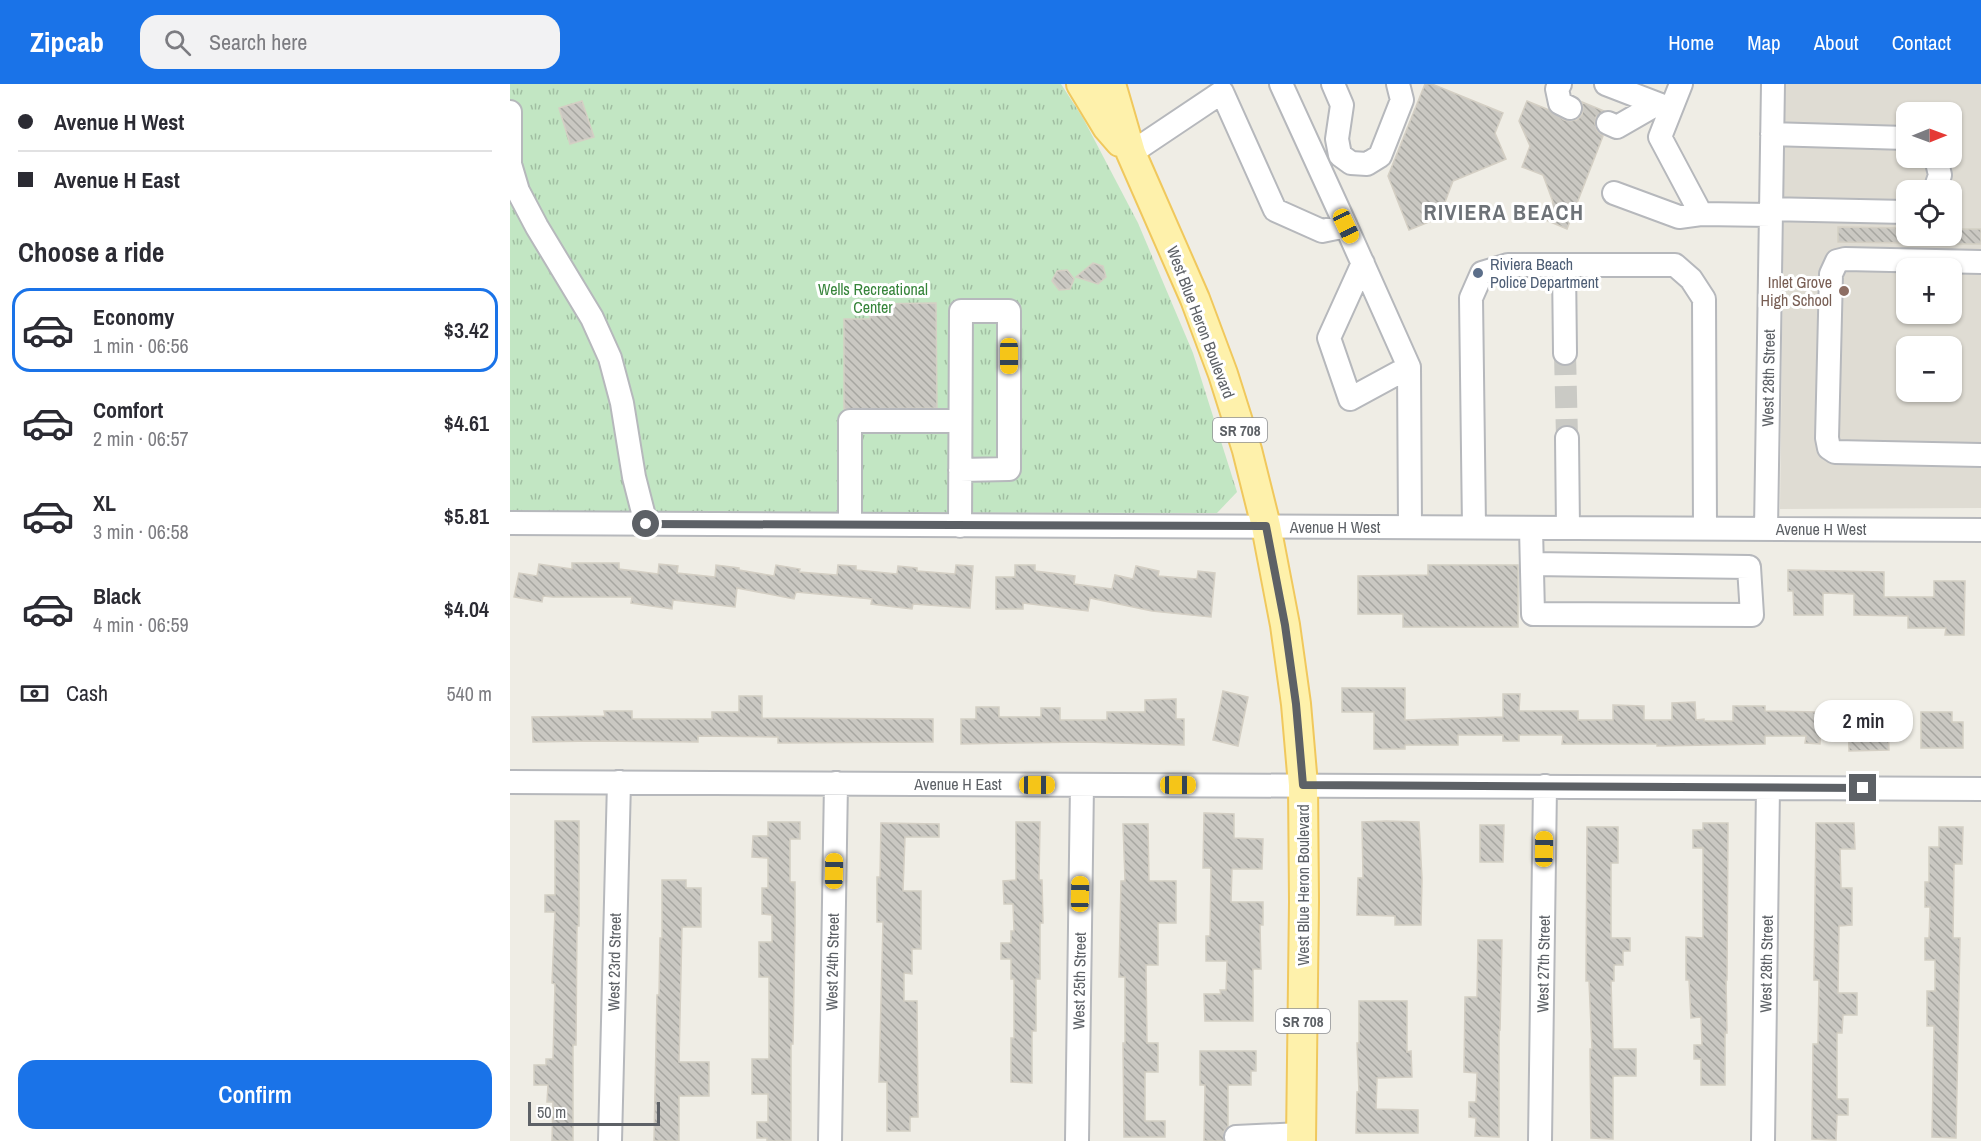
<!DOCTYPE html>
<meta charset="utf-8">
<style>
:root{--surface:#fff;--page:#f2f2f3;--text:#2b2b33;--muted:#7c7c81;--line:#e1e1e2;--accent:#1a73e8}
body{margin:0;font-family:"Archivo Narrow",sans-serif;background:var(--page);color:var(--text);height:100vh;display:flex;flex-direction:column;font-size:22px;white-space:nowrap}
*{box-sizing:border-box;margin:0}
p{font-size:20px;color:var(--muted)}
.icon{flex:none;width:33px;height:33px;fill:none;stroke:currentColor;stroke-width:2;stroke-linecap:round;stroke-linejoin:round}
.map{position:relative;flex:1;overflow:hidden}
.panel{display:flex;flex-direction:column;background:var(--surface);width:510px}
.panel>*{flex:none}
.top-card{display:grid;align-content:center;height:132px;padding:0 18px;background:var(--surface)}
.needle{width:39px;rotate:89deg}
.fabs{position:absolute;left:1386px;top:18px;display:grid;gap:12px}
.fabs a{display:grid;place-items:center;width:66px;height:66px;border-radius:12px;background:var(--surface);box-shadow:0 2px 4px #0004;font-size:30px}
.scale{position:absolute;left:18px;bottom:15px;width:132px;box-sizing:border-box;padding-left:6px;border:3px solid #5d6166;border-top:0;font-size:16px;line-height:21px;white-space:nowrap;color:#5d6166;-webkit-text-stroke:4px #fff;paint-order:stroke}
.end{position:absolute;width:27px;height:27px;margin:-14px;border:8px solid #5d6166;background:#fff;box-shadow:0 0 0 3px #fff}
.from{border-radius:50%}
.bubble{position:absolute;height:42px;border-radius:18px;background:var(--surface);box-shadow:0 2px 4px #0004;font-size:20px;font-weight:600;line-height:42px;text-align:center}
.car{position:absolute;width:18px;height:36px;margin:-18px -9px;border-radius:8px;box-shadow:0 0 4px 2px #0007;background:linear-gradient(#f5c518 24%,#345 0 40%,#f5c518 0 76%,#345 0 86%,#f5c518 0)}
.top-card b{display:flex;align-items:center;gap:21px;height:57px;font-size:22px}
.top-card b+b{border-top:2px solid var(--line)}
.top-card i{width:15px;height:15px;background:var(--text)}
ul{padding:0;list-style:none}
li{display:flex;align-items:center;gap:18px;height:84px;margin:0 12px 9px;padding:0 6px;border:3px solid transparent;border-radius:18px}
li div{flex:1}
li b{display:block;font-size:22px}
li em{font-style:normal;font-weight:600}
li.on{border-color:var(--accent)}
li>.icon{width:54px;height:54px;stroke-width:1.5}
h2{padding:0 18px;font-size:27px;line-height:72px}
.pay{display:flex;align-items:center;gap:15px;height:66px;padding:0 18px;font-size:22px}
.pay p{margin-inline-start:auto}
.button{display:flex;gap:12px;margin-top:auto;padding:12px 18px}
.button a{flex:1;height:69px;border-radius:18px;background:var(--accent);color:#fff;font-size:24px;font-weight:600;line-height:69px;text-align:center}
header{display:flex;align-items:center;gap:36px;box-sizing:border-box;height:84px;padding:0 30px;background:var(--accent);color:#fff}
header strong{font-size:28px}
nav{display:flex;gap:33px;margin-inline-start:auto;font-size:21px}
.search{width:420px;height:54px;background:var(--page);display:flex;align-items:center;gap:15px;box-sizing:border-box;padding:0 21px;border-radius:18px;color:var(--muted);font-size:22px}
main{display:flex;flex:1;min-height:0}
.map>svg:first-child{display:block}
</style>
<header>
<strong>Zipcab</strong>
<div class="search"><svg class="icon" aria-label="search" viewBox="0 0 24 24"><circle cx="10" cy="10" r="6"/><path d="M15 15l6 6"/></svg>Search here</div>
<nav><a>Home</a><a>Map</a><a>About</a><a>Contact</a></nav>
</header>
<main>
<section class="panel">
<div class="top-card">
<b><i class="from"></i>Avenue H West</b>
<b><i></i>Avenue H East</b>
</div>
<h2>Choose a ride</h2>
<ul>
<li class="on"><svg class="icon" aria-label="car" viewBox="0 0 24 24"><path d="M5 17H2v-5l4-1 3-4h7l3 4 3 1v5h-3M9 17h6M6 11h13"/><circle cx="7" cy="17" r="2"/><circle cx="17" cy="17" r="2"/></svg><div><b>Economy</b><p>1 min · 06:56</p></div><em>$3.42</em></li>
<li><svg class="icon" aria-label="car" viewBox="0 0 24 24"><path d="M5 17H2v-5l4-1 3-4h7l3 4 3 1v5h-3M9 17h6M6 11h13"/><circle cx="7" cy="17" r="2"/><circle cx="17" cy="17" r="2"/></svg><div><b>Comfort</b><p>2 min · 06:57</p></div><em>$4.61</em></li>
<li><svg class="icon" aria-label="car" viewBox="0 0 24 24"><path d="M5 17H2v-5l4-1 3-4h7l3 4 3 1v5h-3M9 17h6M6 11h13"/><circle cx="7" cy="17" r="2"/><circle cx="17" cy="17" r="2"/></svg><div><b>XL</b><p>3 min · 06:58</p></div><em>$5.81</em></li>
<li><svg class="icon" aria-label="car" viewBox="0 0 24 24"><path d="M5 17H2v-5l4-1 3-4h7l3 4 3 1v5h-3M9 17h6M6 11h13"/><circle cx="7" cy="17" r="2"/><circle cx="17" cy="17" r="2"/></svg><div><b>Black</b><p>4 min · 06:59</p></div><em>$4.04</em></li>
</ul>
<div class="pay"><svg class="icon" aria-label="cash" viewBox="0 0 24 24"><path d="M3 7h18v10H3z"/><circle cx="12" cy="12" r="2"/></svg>Cash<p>540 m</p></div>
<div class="button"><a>Confirm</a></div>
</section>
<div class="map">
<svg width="1471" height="1057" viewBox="0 0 1471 1057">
<defs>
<pattern id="park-tufts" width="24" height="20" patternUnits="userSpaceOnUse" patternTransform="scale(1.5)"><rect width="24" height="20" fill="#c2e6c3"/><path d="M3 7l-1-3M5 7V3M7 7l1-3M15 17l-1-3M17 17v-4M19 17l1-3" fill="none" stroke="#a1bea2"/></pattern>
<pattern id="building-back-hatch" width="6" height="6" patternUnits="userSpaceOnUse" patternTransform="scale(1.5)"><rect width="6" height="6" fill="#cac8c2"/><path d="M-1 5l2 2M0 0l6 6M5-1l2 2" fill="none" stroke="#a7a6a1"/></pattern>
</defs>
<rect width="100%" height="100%" fill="#efede5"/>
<path fill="#dfdcd3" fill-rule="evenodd" d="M1275,0H1471V424L1270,425ZM1396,28H1442V74H1396ZM1396,106H1442V152H1396ZM1396,184H1442V230H1396ZM1396,262H1442V308H1396Z"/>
<path fill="url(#park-tufts)" d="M0,0H551L573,34L628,139L683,269L727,408L707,429L0,428Z"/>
<path fill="url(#building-back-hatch)" stroke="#d4cfc4" stroke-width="1.5" d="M915,0H922L993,29L985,49L996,75L943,97L929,134L899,146L878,92Z
M72,17L84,53L60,60L49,24Z
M1017,17L1039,26L1054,36L1060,37L1067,36L1072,31L1073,24L1072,18L1094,27L1086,33L1085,40L1087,47L1093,52L1057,145L1036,136L1043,118L1033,91L1012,83L1020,62L1009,37Z
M1328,143L1396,144V159L1328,158Z
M1442,145H1471V160H1442Z
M583,179L593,182L596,193L588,200L566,193Z
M557,186L564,195L560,205L549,206L542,197L547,187Z
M426,219L427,324L334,325V235H360V220Z
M62,479H109V485L148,490L149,480L168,482L167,489L205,493L206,481L229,484V486L264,492L266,481L290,485L289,488L327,491L328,481L346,482V486L387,490L388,482L407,484V487L445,490L446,481L463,482L460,524L403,520L402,525L361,520L362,515L286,508L284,515L227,504L225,523L163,516L162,525L121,519L122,513H43L33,512L32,518L4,513L9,489L27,492L29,480L62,485Z
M505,481H525V487L565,492L564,500L602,505L605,491L623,495L626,482L649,487L648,492L687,495L688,487L705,489L701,533L642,527L580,514L578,527L513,519V525H486V493H505Z
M918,481H1008V543H893V530H848V492L918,491Z
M1278,486L1374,488V513H1424V497H1455L1454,551H1435L1436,544H1398V532L1344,531V510L1313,509V531H1284L1283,507H1278Z
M832,604H895V636L993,633V610H1010L1009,627H1068V636H1103V621L1134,622V636H1162V619L1185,618L1186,636L1194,635V637H1223V622H1255V627L1311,628L1310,660L1295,659L1296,652H1255V660L1147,662V660H1052L1053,651H1009V657H993V651H948V661H895V665H864V628H832Z
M713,607L738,613L728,662L703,656Z
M229,612H252V634L423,635V658L268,659V653L188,652V658L84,657L23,658L22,633L95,632L94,627H122V635H202V628H229Z
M666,615V635H674V661L576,658L451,660V635H466V623H489V633H531V624H550V636H597V628H635V616Z
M1411,628H1442V638H1453V664H1411Z
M1378,635L1379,666L1339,667L1338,636Z
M694,729L724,730V754L753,755L752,785H722L721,818H753V841H750L751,885H743V937H695L694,910H711L710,906H716L717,877H696V852H700L701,784H693Z
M45,737H69V842H67L66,961H63V1057H42L43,1018H37L38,1001H24V981H36V975H43L45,900L42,899L45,828H35V811H45Z
M877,737L909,738L912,795L911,841H885V832L847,831L848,794H853L852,738Z
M258,738H290V755H280V798H285V840L283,960H281V1057H257V1054H247V1038H258V1010H242V975H259V893H249V858H262V831L252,830V804H258V774L242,773L243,752H258Z
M506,738H530L529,796H532L533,839H530V895H526V947H522V999L501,998V954H504V895H501V875H491V859H501V847H504L503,820H494L493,797L506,796Z
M371,739L429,740V753H395L393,807H411V865H402V890L394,889V917H407L408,1033H400V1047H377V998H369L373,838H367V793H370Z
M1193,739H1218L1217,896H1216L1217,949H1215V1001H1191V975H1184V961H1192L1191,933L1181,934L1179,896H1176V853L1193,854V764H1183V746H1193Z
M1306,739H1344L1345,765H1330L1331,804H1342V841L1329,842L1328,909H1347V931H1333L1332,949H1327V1015H1338V1031H1327L1326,1056L1302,1055L1303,960H1308L1309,896H1304Z
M613,740H638L639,797H666V839H648V881H636L637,959H648V988H635V1037H655V1053H614L613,959H615V893H609L611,797H615Z
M970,741H994L993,778H970Z
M1077,743H1108V779H1101V854H1120V867H1113V881H1104V897H1101L1103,965H1126V992H1103V1055L1081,1054L1080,965H1082L1079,897H1076Z
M1429,743H1453L1452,780H1444L1443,854H1450L1446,1054L1422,1053L1424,942H1417V907H1425V876H1415V854H1419L1420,823H1415V798H1419V763H1429Z
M152,796H176V804H191V843H172L169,978H199V1012H169V1057H144L147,911H149L150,854H152Z
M968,856H992L990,946H989V1053L965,1052L966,1034L959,1033V1018H966L967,989L954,988L955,913H967Z
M849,917H897V968L901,967L902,993L867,994L866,1025L908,1026V1049H846L847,1008H849L847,959H849Z
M690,967H746V987H741V1001H718V1043L714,1047V1057H694L695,1001H690Z"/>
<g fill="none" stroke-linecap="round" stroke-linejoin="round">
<path stroke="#cacac5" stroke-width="22" stroke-dasharray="22 11" stroke-linecap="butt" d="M1055,269L1057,354"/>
<defs>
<path id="minor" d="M771,0L836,142
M823,0L832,21L827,55L830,71L841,79L857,80L870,72L892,16L888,0
M1050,0L1047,5L1050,19L1060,24
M1096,0L1161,25
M1171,0L1150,53L1191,130
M0,28V57
M1098,39L1107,43L1147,20
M1262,50L1396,54
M0,57V80L8,107L27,143L82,234L100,274L112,319L124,393L136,440
M621,69L712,8L765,126L812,147L836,142L899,283L900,443
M1425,106L1430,91L1426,74
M1104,109L1169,133L1191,130L1261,131
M1261,125L1396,128
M1471,178L1335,175L1327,177L1321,190L1317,354L1319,364L1325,368L1471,371
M853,179L819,254L840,315L899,283
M1054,181L1055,269
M1057,354L1058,444
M450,386L499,385V227H451L450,442
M0,439L1471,446
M340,440V337H450
M964,443L961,214L972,189L998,181H1165L1181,195L1194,215L1195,444
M1021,444L1023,530L1242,531L1239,483L1022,480
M1256,445L1263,0
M0,698L1471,705
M726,1053L791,1050
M100,1057L109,698
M320,1057L326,699
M567,1057L572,701
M1030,1057L1035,702
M1253,1057L1258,704"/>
<path id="major" d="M571,0L597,43L610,58
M601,0L621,69L685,215L713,290L737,366L756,442L775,541L786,620L793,701L794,818L791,1057"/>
</defs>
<use href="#minor" stroke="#b6b8bc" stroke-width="26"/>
<use href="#major" stroke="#f0c85d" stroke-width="32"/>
<use href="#minor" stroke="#fff" stroke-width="22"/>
<use href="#major" stroke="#fef1ab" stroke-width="28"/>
</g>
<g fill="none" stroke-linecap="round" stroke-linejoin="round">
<path stroke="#5d6166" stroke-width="8" d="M136,440L756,442L775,541L786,620L793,701L1353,704"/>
</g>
<circle fill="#5c6f8a" stroke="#fff" stroke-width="2" cx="968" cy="189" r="6"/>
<circle fill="#8d6e63" stroke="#fff" stroke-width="2" cx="1334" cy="207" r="6"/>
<g text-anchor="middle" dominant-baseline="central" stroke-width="6" stroke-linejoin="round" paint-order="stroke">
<g fill="#fff" stroke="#8e9094" stroke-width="1.5">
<rect x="703" y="334" width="54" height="24" rx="4.5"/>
<rect x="766" y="925" width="54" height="24" rx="4.5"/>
</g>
<g font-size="15" font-weight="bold" fill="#5d6166">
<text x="730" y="346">SR 708</text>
<text x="793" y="937">SR 708</text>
</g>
<g font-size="16" fill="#4e5e75" stroke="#fff" text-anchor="start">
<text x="980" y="180">Riviera Beach<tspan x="980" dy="18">Police Department</tspan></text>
</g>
<g font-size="16" fill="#785e54" stroke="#fff" text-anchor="end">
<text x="1322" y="198">Inlet Grove<tspan x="1322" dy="18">High School</tspan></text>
</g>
<g font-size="16" fill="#36843a" stroke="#fff">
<text x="363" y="205">Wells Recreational<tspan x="363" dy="18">Center</tspan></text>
</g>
<g font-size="16" fill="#5d6166" stroke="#fff">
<text transform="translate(691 238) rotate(69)">West Blue Heron Boulevard</text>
<text transform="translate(1258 294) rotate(-89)">West 28th Street</text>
<text x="825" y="443">Avenue H West</text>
<text x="1311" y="445">Avenue H West</text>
<text x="448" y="700">Avenue H East</text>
<text transform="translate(793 801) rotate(-90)">West Blue Heron Boulevard</text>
<text transform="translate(104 878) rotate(-89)">West 23rd Street</text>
<text transform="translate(322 878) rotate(-89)">West 24th Street</text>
<text transform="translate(1033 880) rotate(-89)">West 27th Street</text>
<text transform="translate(1256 880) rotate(-89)">West 28th Street</text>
<text transform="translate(569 897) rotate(-89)">West 25th Street</text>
</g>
<g font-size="22" font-weight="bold" letter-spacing="1.5" fill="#6e7378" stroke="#fff">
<text x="994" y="128">RIVIERA BEACH</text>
</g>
</g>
</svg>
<div class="fabs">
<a><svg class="needle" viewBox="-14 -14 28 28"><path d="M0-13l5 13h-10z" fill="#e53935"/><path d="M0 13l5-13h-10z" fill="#7c7c81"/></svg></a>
<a><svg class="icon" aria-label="locate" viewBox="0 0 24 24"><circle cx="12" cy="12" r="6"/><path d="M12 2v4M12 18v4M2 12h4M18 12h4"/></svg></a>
<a>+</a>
<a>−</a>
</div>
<div class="scale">50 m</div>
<i class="end from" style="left:136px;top:440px"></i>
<i class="end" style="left:1353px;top:704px"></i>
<div class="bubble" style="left:1304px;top:616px;width:99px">2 min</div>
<i class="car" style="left:836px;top:142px;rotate:155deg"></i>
<i class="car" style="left:499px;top:272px;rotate:180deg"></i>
<i class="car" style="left:527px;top:701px;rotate:90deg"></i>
<i class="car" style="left:668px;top:701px;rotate:90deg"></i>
<i class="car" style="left:1034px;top:765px;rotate:1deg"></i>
<i class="car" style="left:324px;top:787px;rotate:1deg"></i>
<i class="car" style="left:570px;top:810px;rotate:1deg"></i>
</div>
</main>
